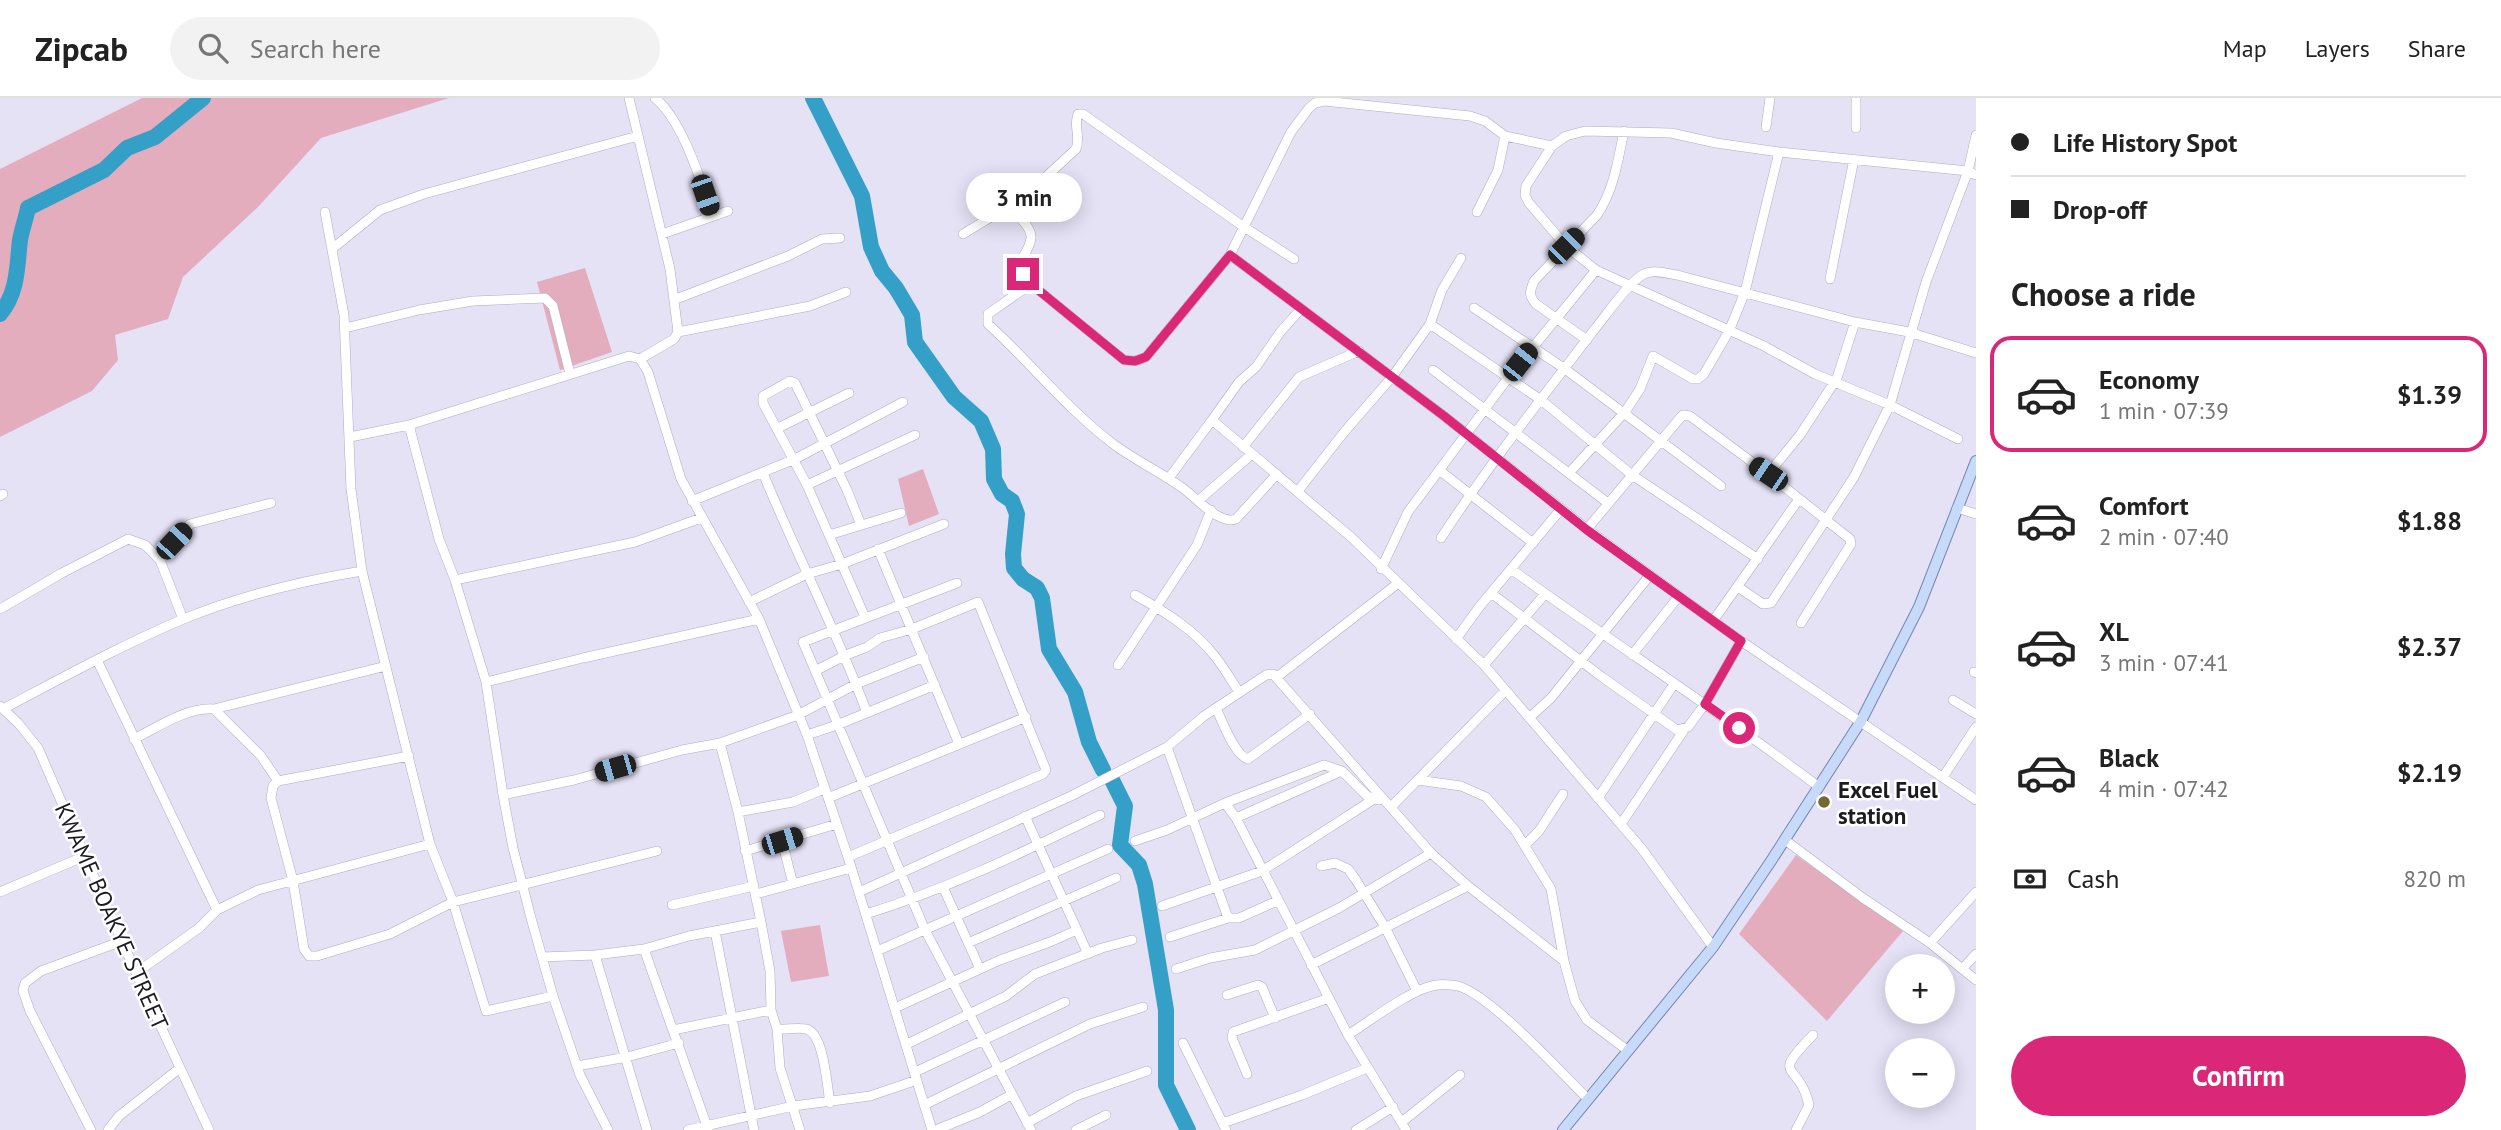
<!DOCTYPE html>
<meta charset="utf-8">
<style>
:root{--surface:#fff;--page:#f2f2f2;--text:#222;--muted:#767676;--line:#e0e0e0;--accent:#db2777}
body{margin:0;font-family:"PT Sans",sans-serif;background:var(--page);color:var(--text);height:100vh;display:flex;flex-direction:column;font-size:26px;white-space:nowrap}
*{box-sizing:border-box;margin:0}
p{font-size:23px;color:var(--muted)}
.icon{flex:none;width:38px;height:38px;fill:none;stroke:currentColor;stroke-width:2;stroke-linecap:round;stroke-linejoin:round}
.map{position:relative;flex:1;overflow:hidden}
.drawer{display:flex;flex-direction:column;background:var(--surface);width:525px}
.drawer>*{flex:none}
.guide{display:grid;align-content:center;height:154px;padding:0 35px;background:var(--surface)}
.controls{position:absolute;left:1885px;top:856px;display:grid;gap:14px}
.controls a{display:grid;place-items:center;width:70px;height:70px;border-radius:50%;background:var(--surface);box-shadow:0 4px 18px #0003;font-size:35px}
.end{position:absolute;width:32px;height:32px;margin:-16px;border:9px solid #db2777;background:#fff;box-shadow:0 0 0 4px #fff}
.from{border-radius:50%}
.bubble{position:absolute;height:49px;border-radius:24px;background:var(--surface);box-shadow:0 4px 18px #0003;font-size:23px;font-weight:600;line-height:49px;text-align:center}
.car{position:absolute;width:21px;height:42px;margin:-21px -10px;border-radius:9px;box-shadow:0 0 5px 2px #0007;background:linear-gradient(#222 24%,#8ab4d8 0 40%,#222 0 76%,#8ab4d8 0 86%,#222 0)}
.guide b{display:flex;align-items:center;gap:24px;height:66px;font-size:26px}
.guide b+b{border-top:2px solid var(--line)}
.guide i{width:18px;height:18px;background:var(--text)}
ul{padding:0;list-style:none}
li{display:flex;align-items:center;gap:21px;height:116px;margin:0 14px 10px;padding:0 21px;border:4px solid transparent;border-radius:21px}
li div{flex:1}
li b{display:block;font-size:26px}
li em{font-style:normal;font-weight:600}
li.on{border-color:var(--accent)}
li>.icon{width:63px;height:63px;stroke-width:1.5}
h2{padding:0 35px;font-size:32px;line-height:84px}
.pay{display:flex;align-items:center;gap:18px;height:77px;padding:0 35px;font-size:26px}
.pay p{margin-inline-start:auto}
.cta{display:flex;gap:14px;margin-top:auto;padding:14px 35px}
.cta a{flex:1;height:80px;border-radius:42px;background:var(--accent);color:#fff;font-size:28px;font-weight:600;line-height:80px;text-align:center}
header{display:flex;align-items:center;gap:42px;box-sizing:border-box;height:98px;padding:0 35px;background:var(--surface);border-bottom:2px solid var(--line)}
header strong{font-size:33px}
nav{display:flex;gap:38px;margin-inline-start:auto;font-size:24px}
.search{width:490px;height:63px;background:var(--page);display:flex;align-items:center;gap:18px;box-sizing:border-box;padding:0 24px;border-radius:38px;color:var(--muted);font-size:26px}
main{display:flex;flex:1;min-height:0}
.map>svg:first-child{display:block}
</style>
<header>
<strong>Zipcab</strong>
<div class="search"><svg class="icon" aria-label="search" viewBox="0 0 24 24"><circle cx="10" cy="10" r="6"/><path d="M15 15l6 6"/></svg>Search here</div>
<nav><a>Map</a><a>Layers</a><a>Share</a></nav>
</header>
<main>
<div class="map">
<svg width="1976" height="1032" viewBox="0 0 1976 1032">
<rect width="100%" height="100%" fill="#e5e2f6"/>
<path fill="#e3adbe" d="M142,0H449L321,40L258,109L183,179L168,221L115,237L118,262L92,293L0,339V71Z
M585,170L612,254L560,272L537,184Z
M923,371L939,416L909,428L898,381Z
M1796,757L1903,833L1827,923L1739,836Z
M820,827L829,878L791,884L781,833Z"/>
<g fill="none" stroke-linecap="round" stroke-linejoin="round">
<path stroke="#35a0c7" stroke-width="16" d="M813,0L862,98L871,149L882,173L896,190L912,217L915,244L954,299L981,323L993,351L994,381L1002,396L1012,403L1017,416L1013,456L1014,470L1023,481L1037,490L1042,500L1049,551L1075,594L1089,644L1103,672
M0,216C18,195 17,168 20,142C22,131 26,120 28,110L104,72L127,50L155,39L203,0
M1112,682L1125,708L1120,747L1139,767L1145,786L1166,912V987L1188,1032"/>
<defs>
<path id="minor" d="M629,0L670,171L678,234L674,241L640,261
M655,0C683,23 701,84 713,118
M1766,29L1770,0
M1856,30V0
M1976,37L1968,73L1976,77
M1011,111L1076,51C1081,39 1073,27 1078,16H1083L1244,129L1294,161
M325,114L344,217L351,391L362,473L430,746L453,804L486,913L553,898
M1477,114L1498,72L1505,38
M662,136L728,113
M963,136L1006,110C1014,112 1032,129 1031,140C1028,162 1009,159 1031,186
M332,151L380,112L424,96L638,38
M1230,157L1444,318L1587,431L1741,543L1976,702
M1830,181L1854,61
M676,201L788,158L822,141L840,140
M1474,210L1565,271L1721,388
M1301,211L1281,233L1256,269L1239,284L1212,322L1351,439L1484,567L1642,751L1713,849
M1430,226L1541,302L1632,377L1758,461
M345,230L419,212L473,203L545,200L553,208L570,276
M678,234L810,208L846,194
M1587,242L1536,206C1528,197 1530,193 1534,183L1597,117C1614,92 1618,62 1624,33
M1433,272L1608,405
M409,327L439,441L455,482L486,584L503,697L513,750L531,820L553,898L580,977L608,1032
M778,330L849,295
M350,339L409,327L629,258L640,261L648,274L681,381L759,521L807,637L848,759L932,1032
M1243,349L1299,279L1359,253
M1439,372L1533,445
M763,375C796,456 837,533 867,615
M1569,375L1625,314L1640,291L1653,258L1693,281H1698L1704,276L1729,233L1745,194L1779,54
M1277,376L1236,421C1220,427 1197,401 1184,391C1161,374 1134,362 1112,345C1066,310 1030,264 988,226V216L1031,186L1124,262L1135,263L1146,259L1230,157L1291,34L1309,10L1315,5L1324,3L1470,18L1485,23L1505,38L1552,48
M1768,376L1800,337L1837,280L1855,224
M1169,380L1212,322
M807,387L915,337
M1298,393L1345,333L1392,279L1430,226L1442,192L1461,160
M0,398L3,396
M1199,402L1252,356
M692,403L795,361L903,304
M1957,410L1976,416
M861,427L847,392L795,285L790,283L763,298V305L807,387L865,519
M1587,431L1680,320L1683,317L1690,318L1768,376L1850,441L1851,446L1801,525
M829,437L901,415
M1441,440C1488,368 1542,300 1594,232C1605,219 1630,182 1644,176C1654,171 1670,176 1681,178L1855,224L1909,234L1976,255
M878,451L959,646
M160,462L190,426L271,405
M1381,471L1408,414L1508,280L1596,172
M1511,471C1613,545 1719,613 1819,689
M455,482L635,444L701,420
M957,485L803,544L925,832L1031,1032
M1738,489L1763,506L1771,505L1854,379L1890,307L1926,184L1968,73L1779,54L1716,45L1671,35L1585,33L1566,38L1552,48L1526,88L1525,97L1529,105L1566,148L1596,172L1764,248L1815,276L1890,307L1958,341
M1491,495L1602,579L1677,632L1688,629L1705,606L1741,543
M1135,497C1164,513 1193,531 1214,557C1223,568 1231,582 1239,594
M749,504L807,476L842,466L944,426
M0,511L62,475L128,441L145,447L160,462L183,521
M1713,523L1799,401
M1456,541L1480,508L1561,411
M1632,557L1679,498
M97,562L217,812
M1118,567L1197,447L1211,412
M1484,567L1545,496
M815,573L846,557L867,549L880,540L912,531L978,504L1046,672L1043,676L848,759
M1974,574L1976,575
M1277,579L1397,486
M486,584L583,560L759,521
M1953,602L1976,616
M0,608L19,626L38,650L136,875L209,1032
M1216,610C1222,623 1235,658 1248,661L1310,616
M3,611C62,580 120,548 181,522C239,498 301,483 362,473
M214,611L386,568
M1529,620L1551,600L1650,477
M807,637L837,627L935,587
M134,641C158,629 187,609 214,611L261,658L278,683
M720,645L798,617L856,586L924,559
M1167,649L1228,820
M409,658L278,683L273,688L271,700L293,783L304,851L309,858H317L390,836L453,804L657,753
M1943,679L1976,629
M1417,682L1461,688L1486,699L1515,732L1551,791L1564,863
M503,697L574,682L682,652L720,645L738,714
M828,700L1026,619
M1598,700L1674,586
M1225,705L1324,667L1342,673L1367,698L1379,702
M1391,709L1505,593
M1025,718L1088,856
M1236,720L1342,673
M1621,726L1684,632
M1785,742L1863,800L1930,845L1976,882
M782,743L793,786
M1135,743L1167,732L1225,705L1236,720L1348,937L1406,1032
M1525,747L1539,733L1563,696
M745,753L837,726
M1321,768L1335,765L1348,771L1356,782L1385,829L1417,893
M943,789L980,871
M0,794L85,758
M859,794L1071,698L1167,649L1204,618L1266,577L1273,576L1431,755L1468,788L1564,863L1575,903L1587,922L1627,952
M756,796L851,770
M672,807L754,788
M1162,808L1262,773L1374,701
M866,816C948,791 1023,754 1100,717
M761,824L770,873L771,912
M715,833L754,1032
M1170,839L1228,820H1239L1277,803
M968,845L1116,780
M1930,845L1976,794
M644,851L708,1031
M877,853L1108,751
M595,857L647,1032
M542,859L595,857L644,851L689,838L761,824L738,714L793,704L824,691
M1311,867L1468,788
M1963,870L1976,856
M1176,871L1210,860L1255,852L1339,810L1431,755
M136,875L199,830L217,812L258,792L430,746
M1227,897L1258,887L1262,889L1275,920
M895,910L1000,862L1050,844L1077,832
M777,931L780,970L800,1032
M673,932L771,912L777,931C785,932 797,929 806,931C824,935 827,988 830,1005
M1348,937C1370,923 1412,890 1437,887C1442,886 1453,887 1458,888C1492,898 1560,974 1588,1001
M1183,945L1226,1032
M907,946L1006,898L1035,876L1102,850L1132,842
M577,968L627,959L679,945
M915,974L1065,904
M1247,976L1232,940L1233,934L1329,900
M924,1007L1090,926L1143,909
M1402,1024L1460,977
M1027,1025L1076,998L1147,973
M1223,1025L1302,997L1367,970
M91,1032L30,913L23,893L25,885L41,873L122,843
M108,1032L119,1018L180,970
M688,1032L793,1008L870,998L917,982
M936,1032L980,1014L1011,997
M1076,1032L1106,1017
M1356,1032L1393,1009
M1796,1032L1809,1007C1799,962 1769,982 1813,937"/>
<path id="major" d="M1563,1032L1713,849L1771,763L1861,623L1919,509L1976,363"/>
</defs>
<use href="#minor" stroke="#afacbf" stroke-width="10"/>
<use href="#major" stroke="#7387ac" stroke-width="12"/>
<use href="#minor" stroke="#fff" stroke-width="9"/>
<use href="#major" stroke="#c7dafa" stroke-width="10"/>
</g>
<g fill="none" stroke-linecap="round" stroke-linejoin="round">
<path stroke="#db2777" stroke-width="9" d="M1023,176L1031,186L1124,262L1135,263L1146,259L1230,157L1444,318L1587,432L1741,543L1705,606L1739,630"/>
</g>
<circle fill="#746835" stroke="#fff" stroke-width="2.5" cx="1824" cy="704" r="7"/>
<g text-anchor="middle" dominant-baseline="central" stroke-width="5" stroke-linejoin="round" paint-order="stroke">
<g font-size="23" font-weight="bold" fill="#1c1b22" stroke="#fff" text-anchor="start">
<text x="1838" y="691">Excel Fuel<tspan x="1838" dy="26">station</tspan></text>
</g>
<g font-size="23" fill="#1c1b22" stroke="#fff">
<text transform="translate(112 818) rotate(66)">KWAME BOAKYE STREET</text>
</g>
</g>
</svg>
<div class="controls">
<a>+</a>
<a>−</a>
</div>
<i class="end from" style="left:1739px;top:630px"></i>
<i class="end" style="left:1023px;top:176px"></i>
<div class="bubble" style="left:966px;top:75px;width:116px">3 min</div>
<i class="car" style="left:705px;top:97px;rotate:161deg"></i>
<i class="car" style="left:1566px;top:148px;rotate:45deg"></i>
<i class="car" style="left:1520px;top:264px;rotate:38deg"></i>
<i class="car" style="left:1768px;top:376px;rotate:304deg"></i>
<i class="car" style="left:174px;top:443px;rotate:43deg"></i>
<i class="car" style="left:615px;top:670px;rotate:254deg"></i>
<i class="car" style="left:782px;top:743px;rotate:73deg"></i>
</div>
<section class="drawer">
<div class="guide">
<b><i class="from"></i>Life History Spot</b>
<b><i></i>Drop-off</b>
</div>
<h2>Choose a ride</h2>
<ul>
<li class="on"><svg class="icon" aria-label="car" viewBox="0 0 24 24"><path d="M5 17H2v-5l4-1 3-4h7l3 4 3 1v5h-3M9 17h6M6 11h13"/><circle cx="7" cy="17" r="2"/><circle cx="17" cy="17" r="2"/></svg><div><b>Economy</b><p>1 min · 07:39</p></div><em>$1.39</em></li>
<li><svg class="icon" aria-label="car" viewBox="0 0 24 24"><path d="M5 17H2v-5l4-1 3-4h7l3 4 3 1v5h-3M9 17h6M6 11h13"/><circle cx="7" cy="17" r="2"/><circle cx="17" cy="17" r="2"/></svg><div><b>Comfort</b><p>2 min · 07:40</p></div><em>$1.88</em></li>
<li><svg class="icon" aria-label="car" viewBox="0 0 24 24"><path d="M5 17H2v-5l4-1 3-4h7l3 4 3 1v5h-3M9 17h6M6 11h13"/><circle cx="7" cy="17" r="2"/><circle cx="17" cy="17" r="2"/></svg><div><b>XL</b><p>3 min · 07:41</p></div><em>$2.37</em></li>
<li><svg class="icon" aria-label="car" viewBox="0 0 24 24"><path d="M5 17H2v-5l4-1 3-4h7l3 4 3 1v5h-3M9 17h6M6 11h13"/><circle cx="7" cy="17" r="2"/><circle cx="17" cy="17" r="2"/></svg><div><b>Black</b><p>4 min · 07:42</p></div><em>$2.19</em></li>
</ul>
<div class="pay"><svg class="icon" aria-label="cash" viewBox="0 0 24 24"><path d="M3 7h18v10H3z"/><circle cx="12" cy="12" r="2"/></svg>Cash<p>820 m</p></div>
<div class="cta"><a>Confirm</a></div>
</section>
</main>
